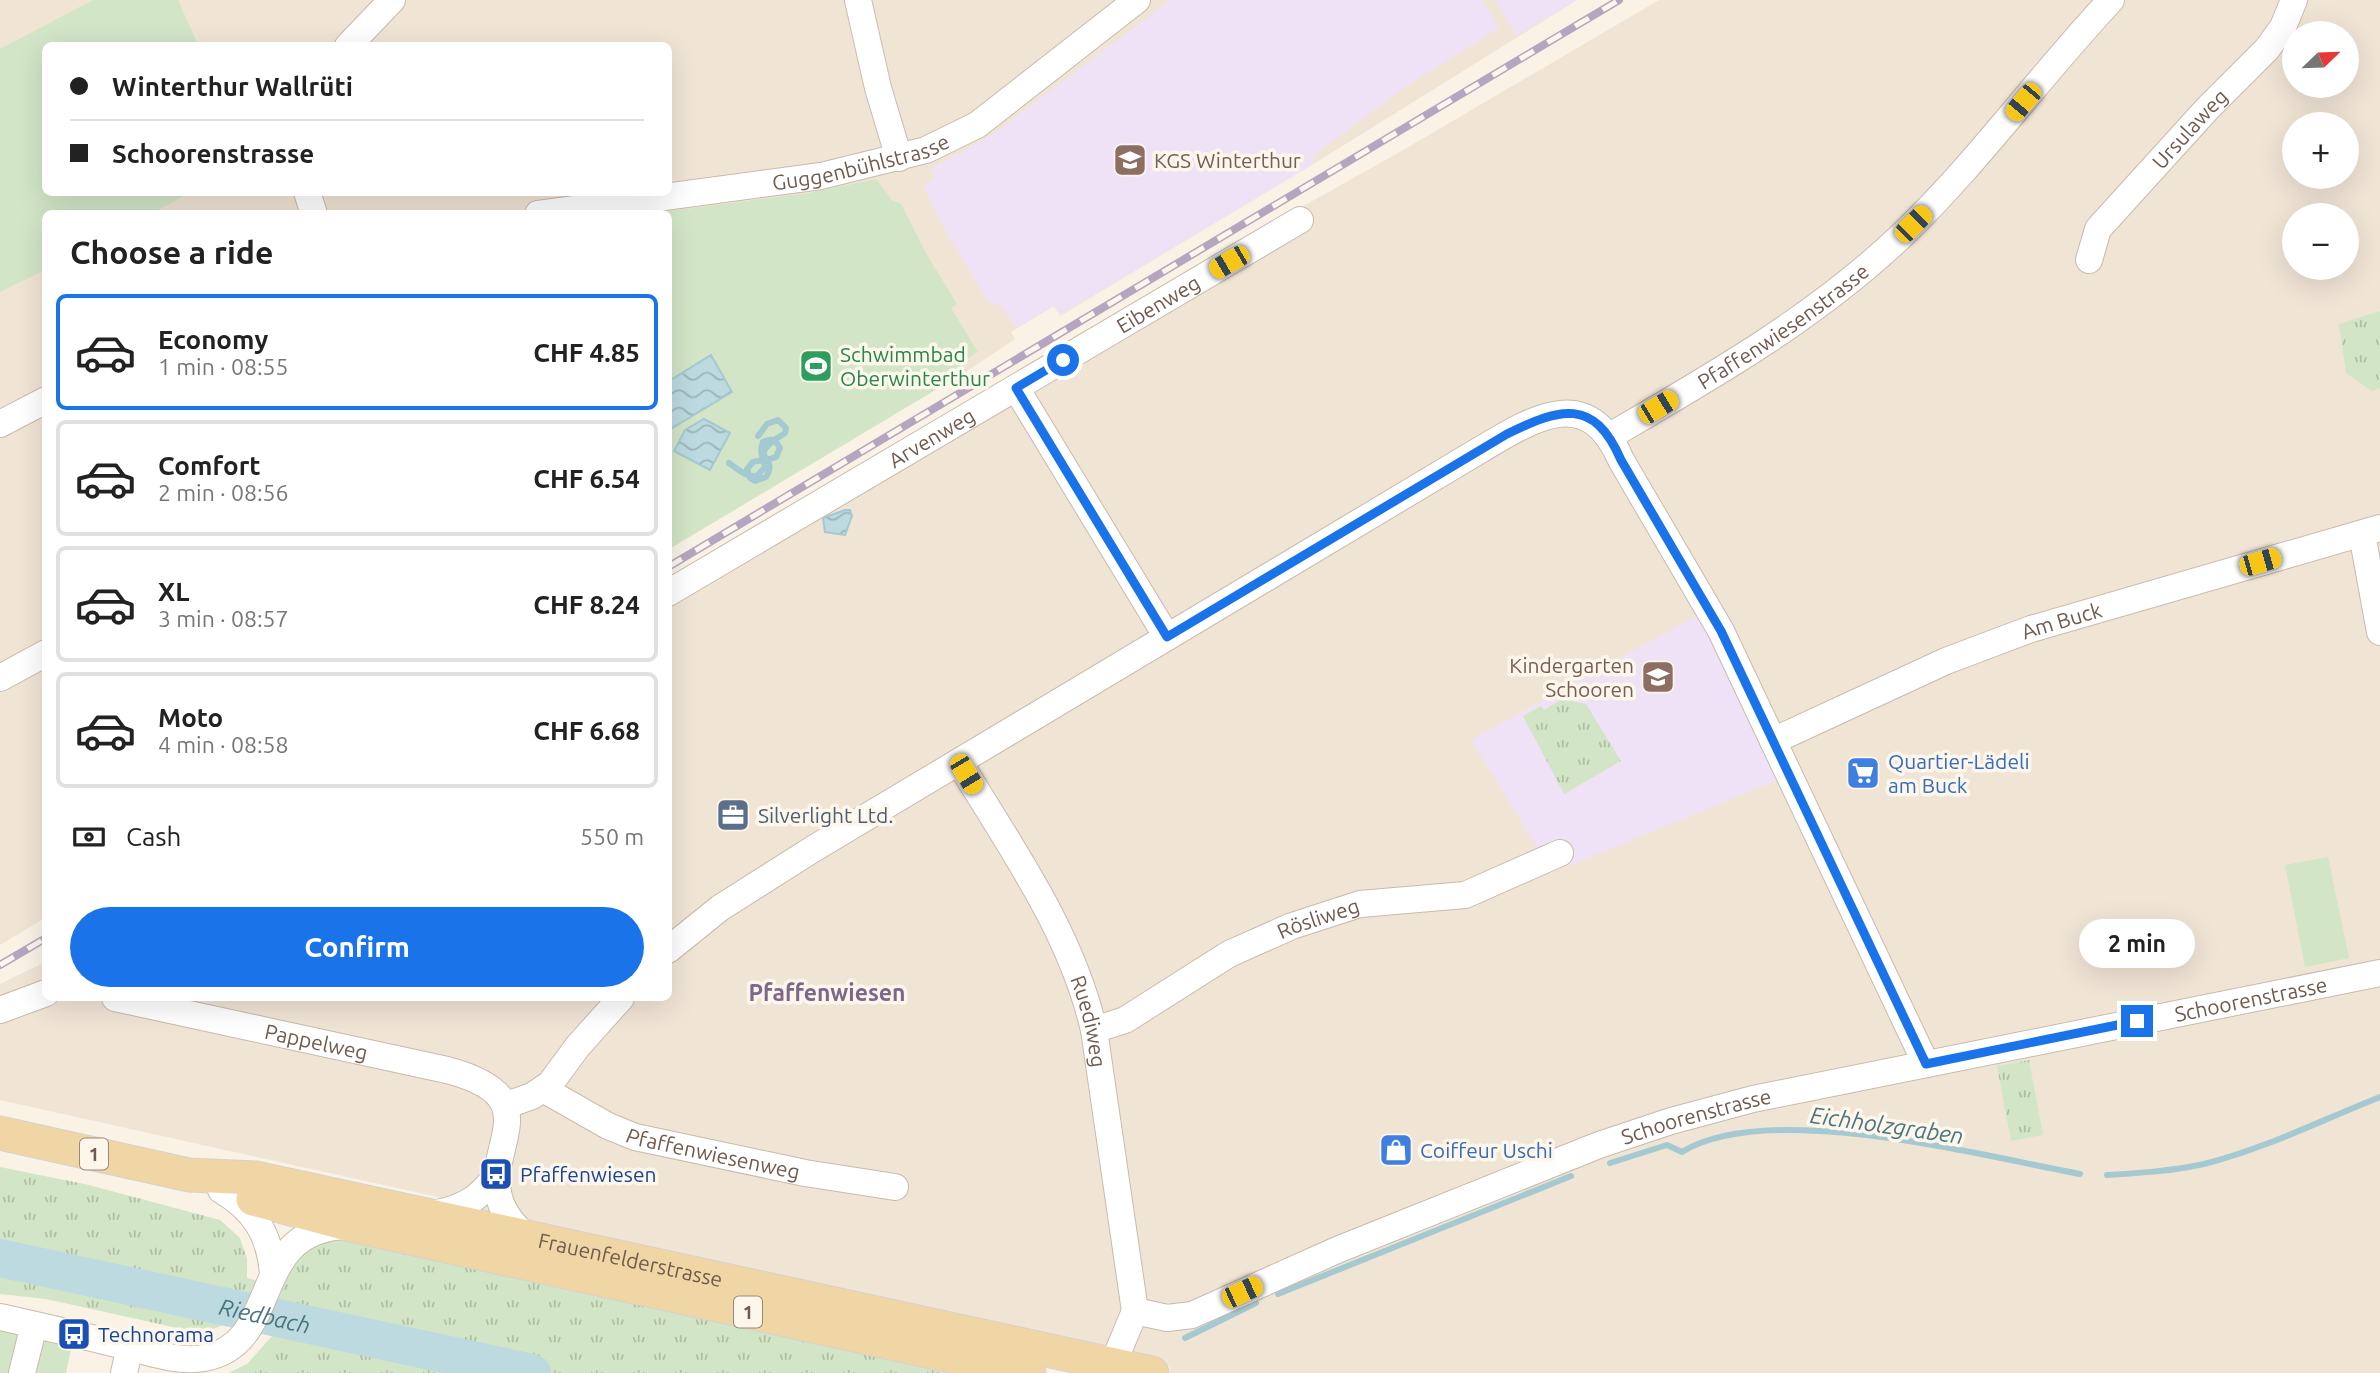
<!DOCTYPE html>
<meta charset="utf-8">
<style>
:root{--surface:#fff;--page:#f2f2f2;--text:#222;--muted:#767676;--line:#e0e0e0;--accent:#1a73e8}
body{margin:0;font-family:Ubuntu,sans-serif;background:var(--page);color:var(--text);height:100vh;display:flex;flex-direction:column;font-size:26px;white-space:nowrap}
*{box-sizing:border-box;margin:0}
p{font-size:23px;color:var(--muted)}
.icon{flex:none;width:38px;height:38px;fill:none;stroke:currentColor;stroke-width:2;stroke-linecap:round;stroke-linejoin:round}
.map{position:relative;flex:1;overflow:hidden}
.drawer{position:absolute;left:42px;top:210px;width:630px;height:791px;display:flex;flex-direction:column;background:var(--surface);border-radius:10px;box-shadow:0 7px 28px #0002}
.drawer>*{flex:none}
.hud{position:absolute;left:42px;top:42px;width:630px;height:154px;border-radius:10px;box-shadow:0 7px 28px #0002;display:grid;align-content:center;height:154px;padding:0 28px;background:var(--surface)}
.needle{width:46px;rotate:67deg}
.buttons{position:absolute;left:2282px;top:21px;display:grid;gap:14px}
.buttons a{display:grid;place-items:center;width:77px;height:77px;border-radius:50%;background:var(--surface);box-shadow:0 7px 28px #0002;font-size:35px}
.end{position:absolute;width:32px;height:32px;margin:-16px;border:9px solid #1a73e8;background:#fff;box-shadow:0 0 0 4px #fff}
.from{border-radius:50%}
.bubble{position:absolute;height:49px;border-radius:24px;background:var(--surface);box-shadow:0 7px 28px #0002;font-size:23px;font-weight:600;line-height:49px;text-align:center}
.car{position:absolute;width:21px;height:42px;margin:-21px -10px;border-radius:9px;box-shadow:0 0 5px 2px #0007;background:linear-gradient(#f5c518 24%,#345 0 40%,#f5c518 0 76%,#345 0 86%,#f5c518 0)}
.hud b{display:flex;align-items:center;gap:24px;height:66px;font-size:26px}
.hud b+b{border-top:2px solid var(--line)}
.hud i{width:18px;height:18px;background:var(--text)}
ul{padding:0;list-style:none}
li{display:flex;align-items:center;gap:21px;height:116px;margin:0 14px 10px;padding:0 14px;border:4px solid var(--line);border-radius:10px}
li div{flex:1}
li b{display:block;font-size:26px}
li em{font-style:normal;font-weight:600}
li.active{border-color:var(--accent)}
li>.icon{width:63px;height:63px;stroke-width:1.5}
h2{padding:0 28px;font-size:32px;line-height:84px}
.pay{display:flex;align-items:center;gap:18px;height:77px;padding:0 28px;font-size:26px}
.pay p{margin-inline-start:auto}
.cta{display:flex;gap:14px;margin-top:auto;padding:14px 28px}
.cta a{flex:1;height:80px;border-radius:42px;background:var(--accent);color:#fff;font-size:28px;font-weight:600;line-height:80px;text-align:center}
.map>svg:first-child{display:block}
</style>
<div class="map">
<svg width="2380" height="1373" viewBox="0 0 2380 1373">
<defs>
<pattern id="park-tufts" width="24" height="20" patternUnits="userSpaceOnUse" patternTransform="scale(1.75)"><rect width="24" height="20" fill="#d2e5c6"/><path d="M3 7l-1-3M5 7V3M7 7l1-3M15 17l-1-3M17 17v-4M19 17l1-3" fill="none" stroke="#afbda3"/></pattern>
<pattern id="water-waves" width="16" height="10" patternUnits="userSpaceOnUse" patternTransform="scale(1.75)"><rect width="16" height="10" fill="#bcdae0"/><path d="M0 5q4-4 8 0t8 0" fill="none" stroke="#9db4b8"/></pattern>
</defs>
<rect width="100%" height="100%" fill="#f9f2e5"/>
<path fill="#f0e4d5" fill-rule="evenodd" d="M0,0H1577L1328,155L1060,316L1054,306L1011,332L1015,339L967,371L669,549L668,214H46L45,918L0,945ZM46,46H668V192H46Z
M1659,0H2380V1373H1170V1366L1119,1352L565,1231L429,1195L0,1100V984L45,962L46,998H668L669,584L1284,217L1398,153ZM2294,33H2347V86H2294ZM2294,124H2347V177H2294ZM2294,215H2347V268H2294Z"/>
<path fill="#efe2f6" d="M1171,0H1483L1499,28L1405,87L1314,155L1312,165L1060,315L1054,306L1017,328L1000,305L989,303L941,223L924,188L927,182L935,177L931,169L993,134Z
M1496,0H1577L1516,36Z
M1700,614L1780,779L1569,866L1559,845L1537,847L1471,740Z"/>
<path fill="#d2e5c6" d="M93,0H178L198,45L46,46V192L190,193L152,213L46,214L45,270L0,292V49Z
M876,179L892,200L901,204L927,255L957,304L951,308L978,352L961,362L967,371L669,549L668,214H647L809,193Z
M2328,857L2349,958L2305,967L2285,865Z
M0,1317L74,1334L66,1373H0Z"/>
<path fill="url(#park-tufts)" d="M2380,311V388L2372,391L2346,373L2339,324Z
M1562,699L1586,704L1621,761L1564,794L1523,716L1541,706L1544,710Z
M2029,1060L2043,1135L2011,1141L1997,1066Z
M0,1167L89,1185L220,1220L240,1238L247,1259V1278L270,1284L313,1232L955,1373H228L247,1364L272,1336L223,1325L211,1330L191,1331L46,1299L0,1294Z"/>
<path fill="url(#water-waves)" stroke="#a4c9d1" stroke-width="2" d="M711,355L732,392L669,430V381Z
M704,419L730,433L710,470L674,451L685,430Z
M845,510H850L852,516L845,535L825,532L823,518Z"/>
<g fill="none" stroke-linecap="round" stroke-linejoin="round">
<path stroke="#a4c9d1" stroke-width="6" d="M729,463C738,469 745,477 757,476L765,467C763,458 759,451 763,442C767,440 770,439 775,440L780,448L776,457C768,460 762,460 753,462L747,469L750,478L755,481L766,477C781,453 741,461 785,433L786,428L778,420L767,424L758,436
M1610,1163L1667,1145L1682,1152C1768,1099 1982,1156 2080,1174
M2107,1175C2140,1173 2172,1171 2204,1164C2264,1149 2322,1120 2380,1097
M1278,1294L1571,1176
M1185,1338L1256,1303"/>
<path stroke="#bcdae0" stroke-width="38" id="s1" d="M0,1258L532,1373"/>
<defs>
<g id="minor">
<path d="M858,0L878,88L899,158"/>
<path d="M348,46L392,0"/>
<path d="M307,192L314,214"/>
<path id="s2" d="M538,214L821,176L926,150L977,125L1137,0"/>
<path id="s3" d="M2089,260L2098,229L2207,109L2267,49L2283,27L2294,0"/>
<path d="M1016,388L1167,637"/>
<path d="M0,424L46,400"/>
<path id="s4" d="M1610,436C1711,377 1813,319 1899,238C1976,165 2038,78 2111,0"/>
<path d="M2362,534L2380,632"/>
<path id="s5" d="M668,593L1300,220"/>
<path d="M0,678L46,653"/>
<path id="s6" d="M1773,741L1946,661L2031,629L2380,528"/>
<path id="s7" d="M959,762C1011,848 1071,931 1094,1030L1135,1311"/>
<path d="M668,950L720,908L813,849L1480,450C1534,418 1588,383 1621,460L1721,631L1926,1064"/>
<path id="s8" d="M115,998L447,1070C576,1104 444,1168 526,1236"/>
<path d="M0,1010L46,993"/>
<path id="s9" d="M1094,1030L1125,1020L1229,954L1292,926L1360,904L1465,895L1560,853"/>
<path id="s10" d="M543,1089L608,1126L635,1137L805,1173L895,1187"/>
<path d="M507,1105L532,1096L550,1084L578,1046L621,998"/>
<path d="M221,1190C255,1210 270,1235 273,1274"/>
<path d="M428,1214C456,1212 482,1199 496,1174"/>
<path d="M0,1317C40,1326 80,1335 120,1345C145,1351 177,1363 204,1358C284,1344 246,1230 346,1226"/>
<path id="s11" d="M1113,1364L1135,1311L1167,1318L1192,1315L1337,1250L1599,1145L1671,1121L1753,1099L2380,973"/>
<path d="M22,1373L34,1325"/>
<path d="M124,1373L130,1347"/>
</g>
<g id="major">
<path id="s12" d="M0,1133L189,1175L256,1178L1152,1373"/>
<path d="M253,1199L355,1226L1029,1373"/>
</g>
</defs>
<use href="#minor" stroke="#c9baad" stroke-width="28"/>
<use href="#major" stroke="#d7d1cd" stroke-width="35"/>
<use href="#minor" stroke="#fff" stroke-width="26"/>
<use href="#major" stroke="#f0d6a5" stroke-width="33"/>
<defs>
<path id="rail" d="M668,567L1619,0
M0,965L46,938"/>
</defs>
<use href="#rail" stroke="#b5a5c1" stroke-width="8"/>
<use href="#rail" stroke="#fdf6eb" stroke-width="5" stroke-dasharray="16" stroke-linecap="butt"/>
</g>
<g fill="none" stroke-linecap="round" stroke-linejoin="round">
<path stroke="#1a73e8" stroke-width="9" d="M1063,360L1016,388L1167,637L1507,434C1560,408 1594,397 1621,460L1721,631L1926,1064L2137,1021"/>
</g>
<defs>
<symbol id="school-square" viewBox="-11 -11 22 22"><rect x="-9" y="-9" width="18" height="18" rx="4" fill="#8d6e63" stroke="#fdf6eb"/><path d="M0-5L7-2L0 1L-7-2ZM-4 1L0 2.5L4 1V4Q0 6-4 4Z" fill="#fff"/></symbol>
<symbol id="stadium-square" viewBox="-11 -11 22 22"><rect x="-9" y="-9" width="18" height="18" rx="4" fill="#2e9e5b" stroke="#fdf6eb"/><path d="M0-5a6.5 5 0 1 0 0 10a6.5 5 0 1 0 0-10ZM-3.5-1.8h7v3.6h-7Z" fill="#fff"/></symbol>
<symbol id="supermarket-square" viewBox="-11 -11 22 22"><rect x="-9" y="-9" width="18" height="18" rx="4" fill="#3f7fe0" stroke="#fdf6eb"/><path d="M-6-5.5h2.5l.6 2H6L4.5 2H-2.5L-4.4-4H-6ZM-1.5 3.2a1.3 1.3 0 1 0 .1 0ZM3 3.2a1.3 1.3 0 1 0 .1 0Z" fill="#fff"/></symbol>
<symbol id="office-square" viewBox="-11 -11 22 22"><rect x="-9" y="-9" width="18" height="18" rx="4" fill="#5c6f8a" stroke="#fdf6eb"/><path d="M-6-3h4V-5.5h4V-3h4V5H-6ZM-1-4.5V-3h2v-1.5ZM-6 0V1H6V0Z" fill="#fff"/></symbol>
<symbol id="shop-square" viewBox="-11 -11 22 22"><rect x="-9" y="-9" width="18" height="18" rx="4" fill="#3f7fe0" stroke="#fdf6eb"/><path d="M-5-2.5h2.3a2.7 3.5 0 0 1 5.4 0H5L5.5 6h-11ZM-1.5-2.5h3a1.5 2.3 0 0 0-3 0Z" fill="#fff"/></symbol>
<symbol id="bus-square" viewBox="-11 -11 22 22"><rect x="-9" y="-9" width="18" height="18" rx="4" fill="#1a4fb4" stroke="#fdf6eb"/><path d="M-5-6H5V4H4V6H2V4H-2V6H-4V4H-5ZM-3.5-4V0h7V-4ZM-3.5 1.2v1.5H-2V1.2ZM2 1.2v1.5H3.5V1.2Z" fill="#fff"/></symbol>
</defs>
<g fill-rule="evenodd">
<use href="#school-square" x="1111" y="141" width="38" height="38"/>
<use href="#stadium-square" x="797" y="347" width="38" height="38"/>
<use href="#school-square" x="1639" y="658" width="38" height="38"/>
<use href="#supermarket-square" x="1844" y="754" width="38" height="38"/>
<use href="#office-square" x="714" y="796" width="38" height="38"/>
<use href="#shop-square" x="1377" y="1131" width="38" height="38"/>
<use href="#bus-square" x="477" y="1155" width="38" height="38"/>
<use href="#bus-square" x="55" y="1315" width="38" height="38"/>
</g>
<g text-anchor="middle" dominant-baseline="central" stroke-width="7" stroke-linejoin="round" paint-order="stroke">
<g fill="#fdf6eb" stroke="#9a897d" stroke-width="2">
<rect x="80" y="1138.5" width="28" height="31" rx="5"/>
<rect x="734" y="1296.5" width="28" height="31" rx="5"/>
</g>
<g font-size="19" font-weight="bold" fill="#6f5a4e">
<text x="94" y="1154">1</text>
<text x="748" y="1312">1</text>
</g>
<g font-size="21" fill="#6f5a4e" stroke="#fdf6eb">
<text stroke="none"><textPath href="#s3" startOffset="168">Ursulaweg</textPath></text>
<text stroke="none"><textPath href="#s2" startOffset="327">Guggenbühlstrasse</textPath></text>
<text stroke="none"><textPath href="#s5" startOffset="569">Eibenweg</textPath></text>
<text stroke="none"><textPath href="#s4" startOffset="205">Pfaffenwiesenstrasse</textPath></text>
<text stroke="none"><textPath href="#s5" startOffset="306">Arvenweg</textPath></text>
<text stroke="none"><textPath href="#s6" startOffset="313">Am Buck</textPath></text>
<text stroke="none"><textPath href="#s9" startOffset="252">Rösliweg</textPath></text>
<text stroke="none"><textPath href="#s11" startOffset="1225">Schoorenstrasse</textPath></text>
<text stroke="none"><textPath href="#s7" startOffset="292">Ruediweg</textPath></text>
<text stroke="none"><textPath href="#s8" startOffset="206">Pappelweg</textPath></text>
<text stroke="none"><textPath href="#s11" startOffset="658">Schoorenstrasse</textPath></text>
<text stroke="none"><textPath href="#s10" startOffset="184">Pfaffenwiesenweg</textPath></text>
<text stroke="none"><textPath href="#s12" startOffset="644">Frauenfelderstrasse</textPath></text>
</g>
<g font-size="21" fill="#785e54" stroke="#fdf6eb" text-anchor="start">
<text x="1154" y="160">KGS Winterthur</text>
<text x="1634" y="665" text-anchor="end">Kindergarten<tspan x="1634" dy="24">Schooren</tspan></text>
</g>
<g font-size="21" fill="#27864d" stroke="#fdf6eb" text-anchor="start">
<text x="840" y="354">Schwimmbad<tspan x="840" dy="24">Oberwinterthur</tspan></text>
</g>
<g font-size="21" fill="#366cbe" stroke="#fdf6eb" text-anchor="start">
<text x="1888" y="761">Quartier-Lädeli<tspan x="1888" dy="24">am Buck</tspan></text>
<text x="1420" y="1150">Coiffeur Uschi</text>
</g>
<g font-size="21" fill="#4e5e75" stroke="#fdf6eb" text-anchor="start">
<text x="758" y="815">Silverlight Ltd.</text>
</g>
<g font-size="21" fill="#164399" stroke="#fdf6eb" text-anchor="start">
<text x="520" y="1174">Pfaffenwiesen</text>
<text x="98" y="1334">Technorama</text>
</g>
<g font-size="23" font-weight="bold" fill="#7f668c" stroke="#fdf6eb">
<text x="827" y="992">Pfaffenwiesen</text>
</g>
<g font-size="23" font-style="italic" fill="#4a7580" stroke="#fdf6eb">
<text transform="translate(1887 1125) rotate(8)">Eichholzgraben</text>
<text stroke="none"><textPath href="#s1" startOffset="271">Riedbach</textPath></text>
</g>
</g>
</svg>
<div class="buttons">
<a><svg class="needle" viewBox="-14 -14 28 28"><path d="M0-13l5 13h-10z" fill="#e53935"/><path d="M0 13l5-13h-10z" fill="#767676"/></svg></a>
<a>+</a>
<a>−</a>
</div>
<i class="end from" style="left:1063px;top:360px"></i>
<i class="end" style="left:2137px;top:1021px"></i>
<div class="bubble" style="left:2079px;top:919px;width:116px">2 min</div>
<i class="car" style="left:2023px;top:102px;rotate:220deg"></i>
<i class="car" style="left:1913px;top:224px;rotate:45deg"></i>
<i class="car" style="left:1229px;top:262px;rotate:240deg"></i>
<i class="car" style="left:1658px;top:407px;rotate:59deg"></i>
<i class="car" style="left:2260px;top:562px;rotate:74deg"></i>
<i class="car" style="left:966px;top:774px;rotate:149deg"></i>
<i class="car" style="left:1242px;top:1292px;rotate:65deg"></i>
<div class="hud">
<b><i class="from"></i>Winterthur Wallrüti</b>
<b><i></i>Schoorenstrasse</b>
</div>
<section class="drawer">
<h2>Choose a ride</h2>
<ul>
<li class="active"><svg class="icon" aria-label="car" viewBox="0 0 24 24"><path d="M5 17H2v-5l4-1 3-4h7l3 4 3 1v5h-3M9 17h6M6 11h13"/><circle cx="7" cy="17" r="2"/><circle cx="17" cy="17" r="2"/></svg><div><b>Economy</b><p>1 min · 08:55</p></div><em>CHF 4.85</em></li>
<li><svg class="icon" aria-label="car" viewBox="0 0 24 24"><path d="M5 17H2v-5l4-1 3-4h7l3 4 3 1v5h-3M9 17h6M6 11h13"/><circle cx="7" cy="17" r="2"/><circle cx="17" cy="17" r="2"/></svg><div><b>Comfort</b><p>2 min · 08:56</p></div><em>CHF 6.54</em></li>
<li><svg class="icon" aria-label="car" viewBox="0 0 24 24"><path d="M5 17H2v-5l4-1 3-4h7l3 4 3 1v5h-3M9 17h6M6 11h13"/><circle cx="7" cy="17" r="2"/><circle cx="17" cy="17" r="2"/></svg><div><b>XL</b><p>3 min · 08:57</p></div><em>CHF 8.24</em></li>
<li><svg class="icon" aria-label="car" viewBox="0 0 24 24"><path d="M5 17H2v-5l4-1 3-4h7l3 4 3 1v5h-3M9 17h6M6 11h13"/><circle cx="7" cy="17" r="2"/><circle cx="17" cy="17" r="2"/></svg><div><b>Moto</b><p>4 min · 08:58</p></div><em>CHF 6.68</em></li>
</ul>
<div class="pay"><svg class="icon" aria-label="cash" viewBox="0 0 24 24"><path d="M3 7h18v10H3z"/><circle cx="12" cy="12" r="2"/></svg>Cash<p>550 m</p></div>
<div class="cta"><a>Confirm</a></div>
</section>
</div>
